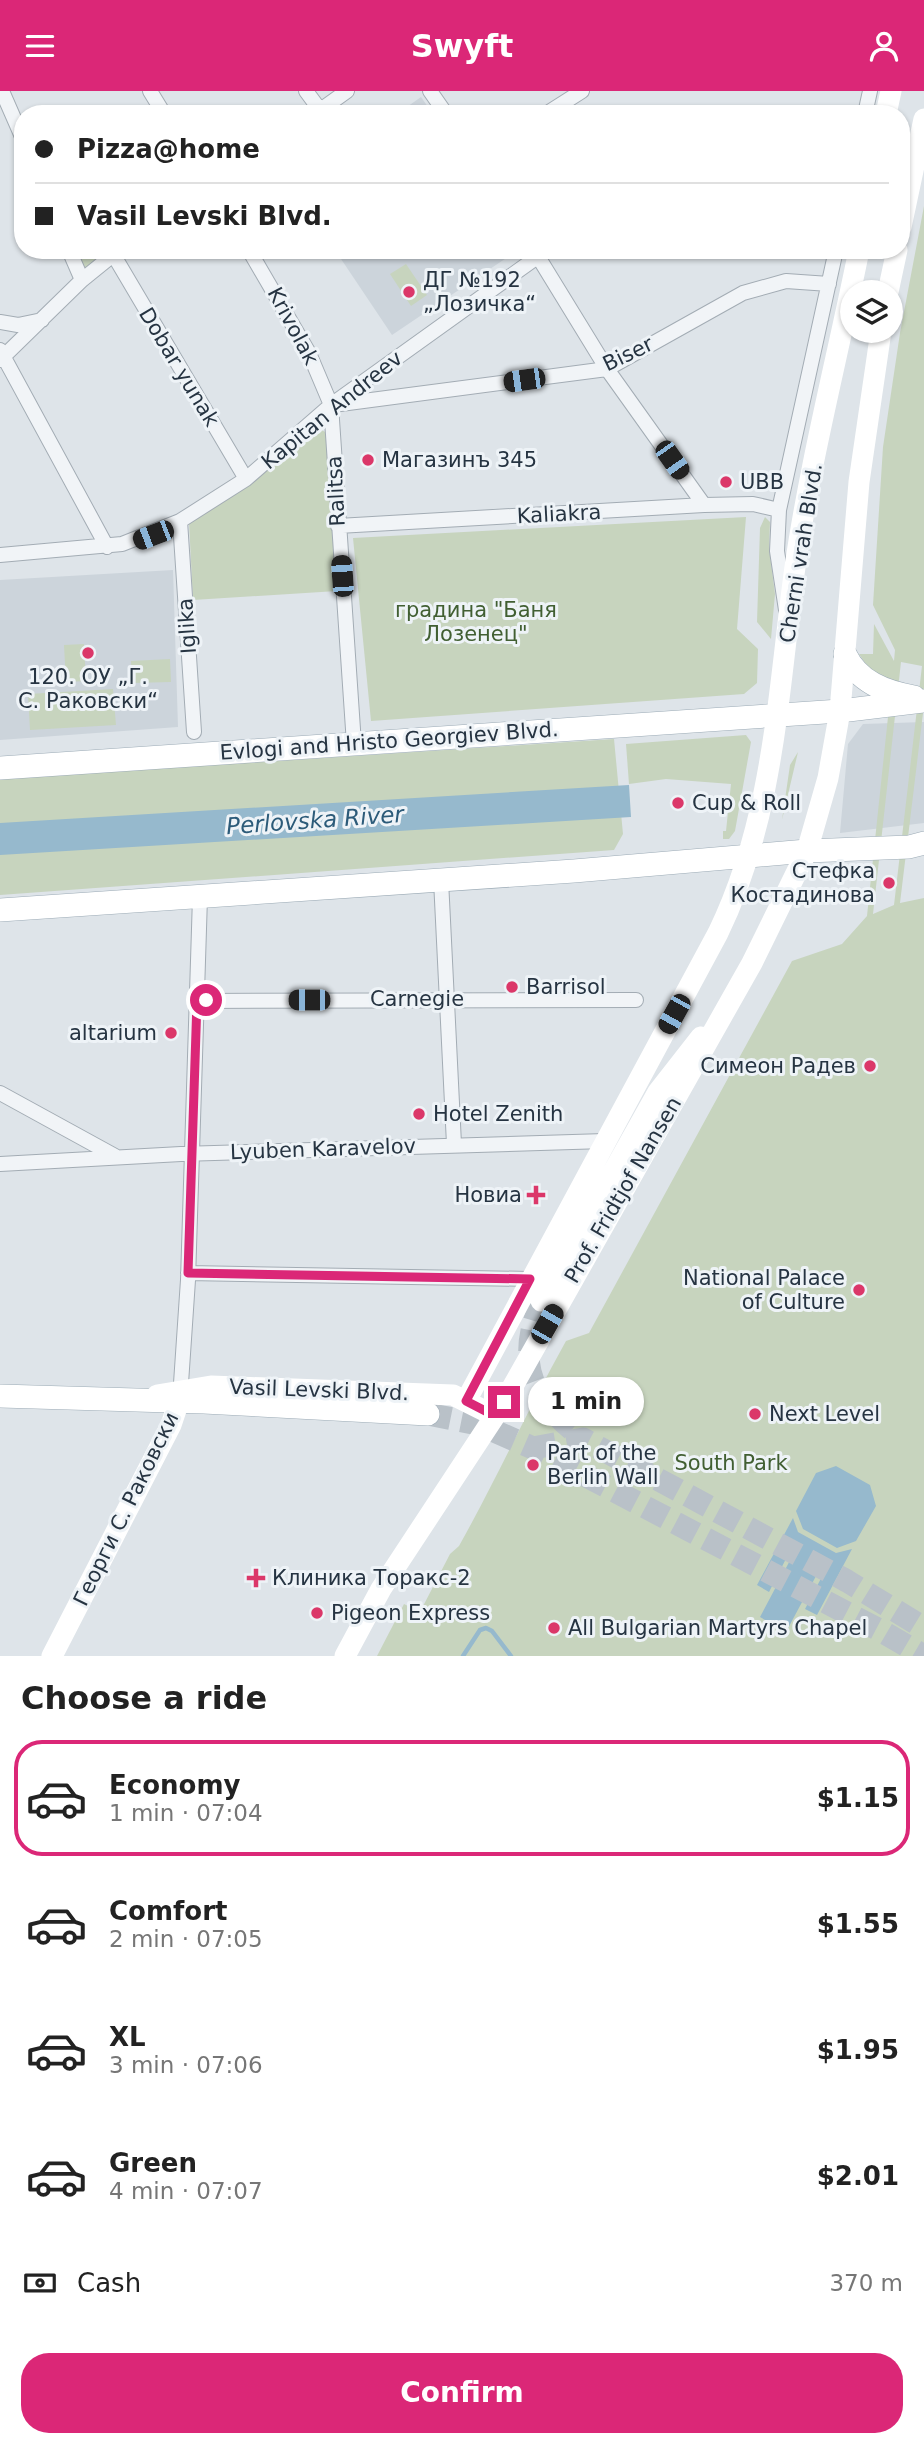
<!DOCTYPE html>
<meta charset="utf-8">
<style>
:root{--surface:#fff;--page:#f2f2f2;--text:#222;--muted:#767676;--line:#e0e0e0;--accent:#db2777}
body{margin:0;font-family:"DejaVu Sans",sans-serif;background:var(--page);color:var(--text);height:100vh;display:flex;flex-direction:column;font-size:26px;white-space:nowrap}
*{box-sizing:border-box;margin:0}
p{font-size:23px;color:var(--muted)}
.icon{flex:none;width:38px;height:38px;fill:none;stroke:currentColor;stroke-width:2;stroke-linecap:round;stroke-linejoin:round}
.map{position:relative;height:1565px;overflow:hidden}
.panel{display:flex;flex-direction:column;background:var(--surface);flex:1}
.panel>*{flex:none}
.guide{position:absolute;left:14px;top:14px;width:896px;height:154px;border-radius:28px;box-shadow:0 2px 5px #0004;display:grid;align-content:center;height:154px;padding:0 21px;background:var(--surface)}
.buttons{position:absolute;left:840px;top:189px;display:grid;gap:14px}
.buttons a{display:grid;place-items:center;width:63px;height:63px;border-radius:50%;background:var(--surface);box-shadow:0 2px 5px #0004;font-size:35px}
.end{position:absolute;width:32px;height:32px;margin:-16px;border:9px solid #db2777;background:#fff;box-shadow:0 0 0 4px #fff}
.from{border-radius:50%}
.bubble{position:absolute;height:49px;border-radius:24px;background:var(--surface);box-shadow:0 2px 5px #0004;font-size:23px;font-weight:700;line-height:49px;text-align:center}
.car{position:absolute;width:21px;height:42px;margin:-21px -10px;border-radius:9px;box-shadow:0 0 5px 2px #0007;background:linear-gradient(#222 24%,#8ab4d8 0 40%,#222 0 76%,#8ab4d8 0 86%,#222 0)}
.guide b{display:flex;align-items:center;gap:24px;height:66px;font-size:26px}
.guide b+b{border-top:2px solid var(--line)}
.guide i{width:18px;height:18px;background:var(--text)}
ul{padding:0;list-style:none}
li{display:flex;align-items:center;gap:21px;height:116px;margin:0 14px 10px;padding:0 7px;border:4px solid transparent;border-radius:28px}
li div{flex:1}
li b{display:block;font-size:26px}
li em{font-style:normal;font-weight:700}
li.current{border-color:var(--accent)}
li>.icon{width:63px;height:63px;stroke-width:1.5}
h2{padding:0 21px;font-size:32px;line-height:84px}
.pay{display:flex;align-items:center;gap:18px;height:77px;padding:0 21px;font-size:26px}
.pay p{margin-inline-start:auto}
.cta{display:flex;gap:14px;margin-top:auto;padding:14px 21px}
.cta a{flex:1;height:80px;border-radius:28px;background:var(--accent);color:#fff;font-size:28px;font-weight:700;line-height:80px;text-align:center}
header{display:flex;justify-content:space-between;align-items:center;height:91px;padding:0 21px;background:var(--accent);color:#fff;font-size:32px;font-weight:700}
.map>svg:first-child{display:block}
</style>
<header><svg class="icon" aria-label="menu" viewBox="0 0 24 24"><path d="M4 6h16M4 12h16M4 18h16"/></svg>Swyft<svg class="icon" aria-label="person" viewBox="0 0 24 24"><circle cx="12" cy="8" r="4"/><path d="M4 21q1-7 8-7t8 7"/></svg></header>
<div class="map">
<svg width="924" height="1565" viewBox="0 0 924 1565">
<rect width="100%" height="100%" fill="#dee4e9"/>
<path fill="#ccd4db" d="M421,6L433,23H397Z
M335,159H518L392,244Z
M173,479L178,636L0,649V489Z
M924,631V732L840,742L848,653L863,633Z"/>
<path fill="#c7d4be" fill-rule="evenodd" d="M924,115V614L900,812L924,807V1565H377L404,1513L420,1521L450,1463L459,1455C497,1387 528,1318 566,1250L589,1242L792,870L842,853L867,825L892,588L873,584L859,563H873L874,533L894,570L895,559L873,514L883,356L900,242ZM901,571L922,575L894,814L873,823Z
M69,159H111L82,189Z
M406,173L427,204L411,215L390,183Z
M316,336L327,342L337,500L193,509L189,431L249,391Z
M746,426L737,538L758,558L757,592L744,603L371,630L353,447Z
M765,426L770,431L769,456L775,503L771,548L757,531L760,437Z
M84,553L86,590L66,591L64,554Z
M170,568L171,591L132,592L131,570Z
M113,598L116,634L30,639L28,603Z
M746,644L751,651L735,740L729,748H723V740H726L731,693L666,688L629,693L626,653Z
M614,648L623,743L614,759L0,804V688Z
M798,661L782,729L790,674Z"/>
<path fill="#96b9cd" d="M629,694L631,726L0,764V732Z
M836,1375L870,1394L876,1415L856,1450L837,1457L803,1438L796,1420L816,1382Z
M793,1427L798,1441L836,1462L852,1458L817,1524L805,1518L828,1474L823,1472L786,1541L760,1526L796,1458L792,1456L769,1501L757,1494Z"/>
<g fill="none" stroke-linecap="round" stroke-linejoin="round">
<path stroke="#96b9cd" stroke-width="4.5" d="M463,1565L480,1539L486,1537L492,1540L511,1565"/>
<path stroke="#b9c1c8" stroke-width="21" stroke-dasharray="21 10" stroke-linecap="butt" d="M541,1210C514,1269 533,1312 583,1348"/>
<path stroke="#b9c1c8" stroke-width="23" stroke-dasharray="23 11" stroke-linecap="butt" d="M428,1323L478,1333L533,1357L883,1541L924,1565
M533,1357L583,1348L847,1490L924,1537"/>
<defs>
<path id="street" d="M2,0L23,48
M150,0L164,23
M306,0L320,19
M430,0L446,23
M315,23L347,0
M546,23L582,0
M795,23H819
M865,23L870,0
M69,159L82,189
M249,159L309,262L331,314L354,653
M534,159L607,278L704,414
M113,163L246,388
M0,231L18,234L42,229
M0,259L107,456
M0,269L82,189L119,159
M333,314L607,278L743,202L786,190L829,193
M180,430L194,641
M338,435L704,414L753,413L779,419
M0,464L122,453L180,430L246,388L331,314L547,159
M786,519L777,460L779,419L836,159
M441,789L454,1053
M197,910L636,909
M0,1002L115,1065
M0,1073L181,1063L605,1050
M188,1182L530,1188
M180,1307L188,1189L200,806"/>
<path id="primary" d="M845,563C858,591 885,601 914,606
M0,677L840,620L924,610
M0,819L574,780L807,760L909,756L924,752
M0,1305L204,1311L428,1323"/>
</defs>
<use href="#street" stroke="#a3acb4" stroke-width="16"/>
<use href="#primary" stroke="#9cabb6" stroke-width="24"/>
<use href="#street" stroke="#f1f4f7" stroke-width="14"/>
<path stroke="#fff" stroke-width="21" d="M886,23L891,0
M901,136L924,28
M888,201L897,159
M541,1210L658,1001L701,946
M157,1304L211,1295L453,1304L495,1325
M466,1310L718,842C774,727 778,601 795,476C810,371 838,264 859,159
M52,1565L171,1334L179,1310
M345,1565L381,1498L504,1311L752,872L807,760L828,687L840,620L859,391L881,240"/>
<use href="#primary" stroke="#fff" stroke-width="23"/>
</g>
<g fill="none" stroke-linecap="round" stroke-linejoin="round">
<path stroke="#db2777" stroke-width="9" d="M206,909L197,910L188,1182L530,1188L466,1310L495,1325L504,1311"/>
</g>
<g fill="#db3769" stroke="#eef3f7" stroke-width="2.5">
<circle cx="409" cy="201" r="7"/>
<circle cx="368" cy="369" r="7"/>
<circle cx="726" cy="391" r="7"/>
<circle cx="88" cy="562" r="7"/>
<circle cx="678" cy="712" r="7"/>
<circle cx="889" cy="792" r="7"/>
<circle cx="512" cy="896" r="7"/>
<circle cx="171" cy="942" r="7"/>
<circle cx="870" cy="975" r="7"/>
<circle cx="419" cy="1023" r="7"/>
<path d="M532.5 1093.5h7v7h7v7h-7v7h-7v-7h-7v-7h7z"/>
<circle cx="859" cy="1199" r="7"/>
<circle cx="755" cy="1323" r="7"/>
<circle cx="533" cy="1374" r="7"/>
<path d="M252.5 1476.5h7v7h7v7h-7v7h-7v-7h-7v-7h7z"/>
<circle cx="317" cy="1522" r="7"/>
<circle cx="554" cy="1537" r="7"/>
</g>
<g text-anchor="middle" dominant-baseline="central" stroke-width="6" stroke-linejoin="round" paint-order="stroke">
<g font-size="21" fill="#263442" stroke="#eef3f7" text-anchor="start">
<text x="423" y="189">ДГ №192<tspan x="423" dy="24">„Лозичка“</tspan></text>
<text x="382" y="369">Магазинъ 345</text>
<text x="740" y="391">UBB</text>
<text x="88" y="586" text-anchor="middle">120. ОУ „Г.<tspan x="88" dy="24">С. Раковски“</tspan></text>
<text x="692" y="712">Cup &amp; Roll</text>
<text x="875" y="780" text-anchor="end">Стефка<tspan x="875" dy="24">Костадинова</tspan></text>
<text x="526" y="896">Barrisol</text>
<text x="157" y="942" text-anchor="end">altarium</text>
<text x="856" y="975" text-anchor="end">Симеон Радев</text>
<text x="433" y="1023">Hotel Zenith</text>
<text x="522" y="1104" text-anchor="end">Новиа</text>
<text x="845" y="1187" text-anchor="end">National Palace<tspan x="845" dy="24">of Culture</tspan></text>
<text x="769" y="1323">Next Level</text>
<text x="547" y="1362">Part of the<tspan x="547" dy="24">Berlin Wall</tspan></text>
<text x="272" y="1487">Клиника Торакс-2</text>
<text x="331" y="1522">Pigeon Express</text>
<text x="568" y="1537">All Bulgarian Martyrs Chapel</text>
</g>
<g font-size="21" fill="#263442" stroke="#eef3f7">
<text transform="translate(293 235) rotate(62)">Krivolak</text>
<text transform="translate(628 263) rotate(-26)">Biser</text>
<text transform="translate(179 276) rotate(59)">Dobar yunak</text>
<text transform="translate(332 319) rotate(-39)">Kapitan Andreev</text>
<text transform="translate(336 400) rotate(-93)">Ralitsa</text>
<text transform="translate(559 423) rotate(-3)">Kaliakra</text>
<text transform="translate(801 462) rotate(-81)">Cherni vrah Blvd.</text>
<text transform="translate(187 535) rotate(-94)">Iglika</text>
<text transform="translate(389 650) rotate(-4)">Evlogi and Hristo Georgiev Blvd.</text>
<text x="417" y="908">Carnegie</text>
<text transform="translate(323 1058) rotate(-2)">Lyuben Karavelov</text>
<text transform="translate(623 1099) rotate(-60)">Prof. Fridtjof Nansen</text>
<text transform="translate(319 1299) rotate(2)">Vasil Levski Blvd.</text>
<text transform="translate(126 1418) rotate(-64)">Георги С. Раковски</text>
</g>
<g font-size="21" fill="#415f32" stroke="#eef3f7">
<text x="476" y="519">градина "Баня<tspan x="476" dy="24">Лозенец"</tspan></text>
<text x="731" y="1372">South Park</text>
</g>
<g font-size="23" font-style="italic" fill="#2c5b79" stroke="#eef3f7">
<text transform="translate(315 729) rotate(-4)">Perlovska River</text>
</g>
</g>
</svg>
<div class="buttons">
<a><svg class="icon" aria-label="layers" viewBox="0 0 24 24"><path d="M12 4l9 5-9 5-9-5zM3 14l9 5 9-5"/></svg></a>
</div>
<i class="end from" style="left:206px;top:909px"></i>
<i class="end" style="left:504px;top:1311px"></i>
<div class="bubble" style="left:528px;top:1286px;width:116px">1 min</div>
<i class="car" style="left:524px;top:289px;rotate:262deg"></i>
<i class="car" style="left:672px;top:369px;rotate:145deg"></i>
<i class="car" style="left:153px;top:444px;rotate:249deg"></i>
<i class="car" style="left:342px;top:485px;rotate:356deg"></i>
<i class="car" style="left:309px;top:909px;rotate:270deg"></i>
<i class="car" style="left:674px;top:923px;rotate:209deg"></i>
<i class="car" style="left:547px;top:1233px;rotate:30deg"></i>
<div class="guide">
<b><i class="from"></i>Pizza@home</b>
<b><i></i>Vasil Levski Blvd.</b>
</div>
</div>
<section class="panel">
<h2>Choose a ride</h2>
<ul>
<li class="current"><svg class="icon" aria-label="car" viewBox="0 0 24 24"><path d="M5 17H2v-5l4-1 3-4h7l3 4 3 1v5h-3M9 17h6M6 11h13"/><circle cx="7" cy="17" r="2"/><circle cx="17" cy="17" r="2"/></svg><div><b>Economy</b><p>1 min · 07:04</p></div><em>$1.15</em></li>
<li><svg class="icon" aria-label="car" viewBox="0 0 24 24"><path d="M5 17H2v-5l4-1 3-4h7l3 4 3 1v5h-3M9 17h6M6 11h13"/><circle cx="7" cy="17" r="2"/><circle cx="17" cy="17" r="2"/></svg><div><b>Comfort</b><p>2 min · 07:05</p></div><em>$1.55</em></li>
<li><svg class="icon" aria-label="car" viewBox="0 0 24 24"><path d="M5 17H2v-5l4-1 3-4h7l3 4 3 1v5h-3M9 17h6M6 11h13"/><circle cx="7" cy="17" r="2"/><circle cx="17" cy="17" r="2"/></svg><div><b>XL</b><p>3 min · 07:06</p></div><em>$1.95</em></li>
<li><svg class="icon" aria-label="car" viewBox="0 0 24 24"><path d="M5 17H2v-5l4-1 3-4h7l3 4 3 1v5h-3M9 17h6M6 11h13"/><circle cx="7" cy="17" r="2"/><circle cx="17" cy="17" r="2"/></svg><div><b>Green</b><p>4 min · 07:07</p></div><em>$2.01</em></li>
</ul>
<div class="pay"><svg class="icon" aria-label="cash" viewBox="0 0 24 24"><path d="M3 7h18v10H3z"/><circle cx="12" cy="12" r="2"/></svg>Cash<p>370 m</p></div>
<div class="cta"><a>Confirm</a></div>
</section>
